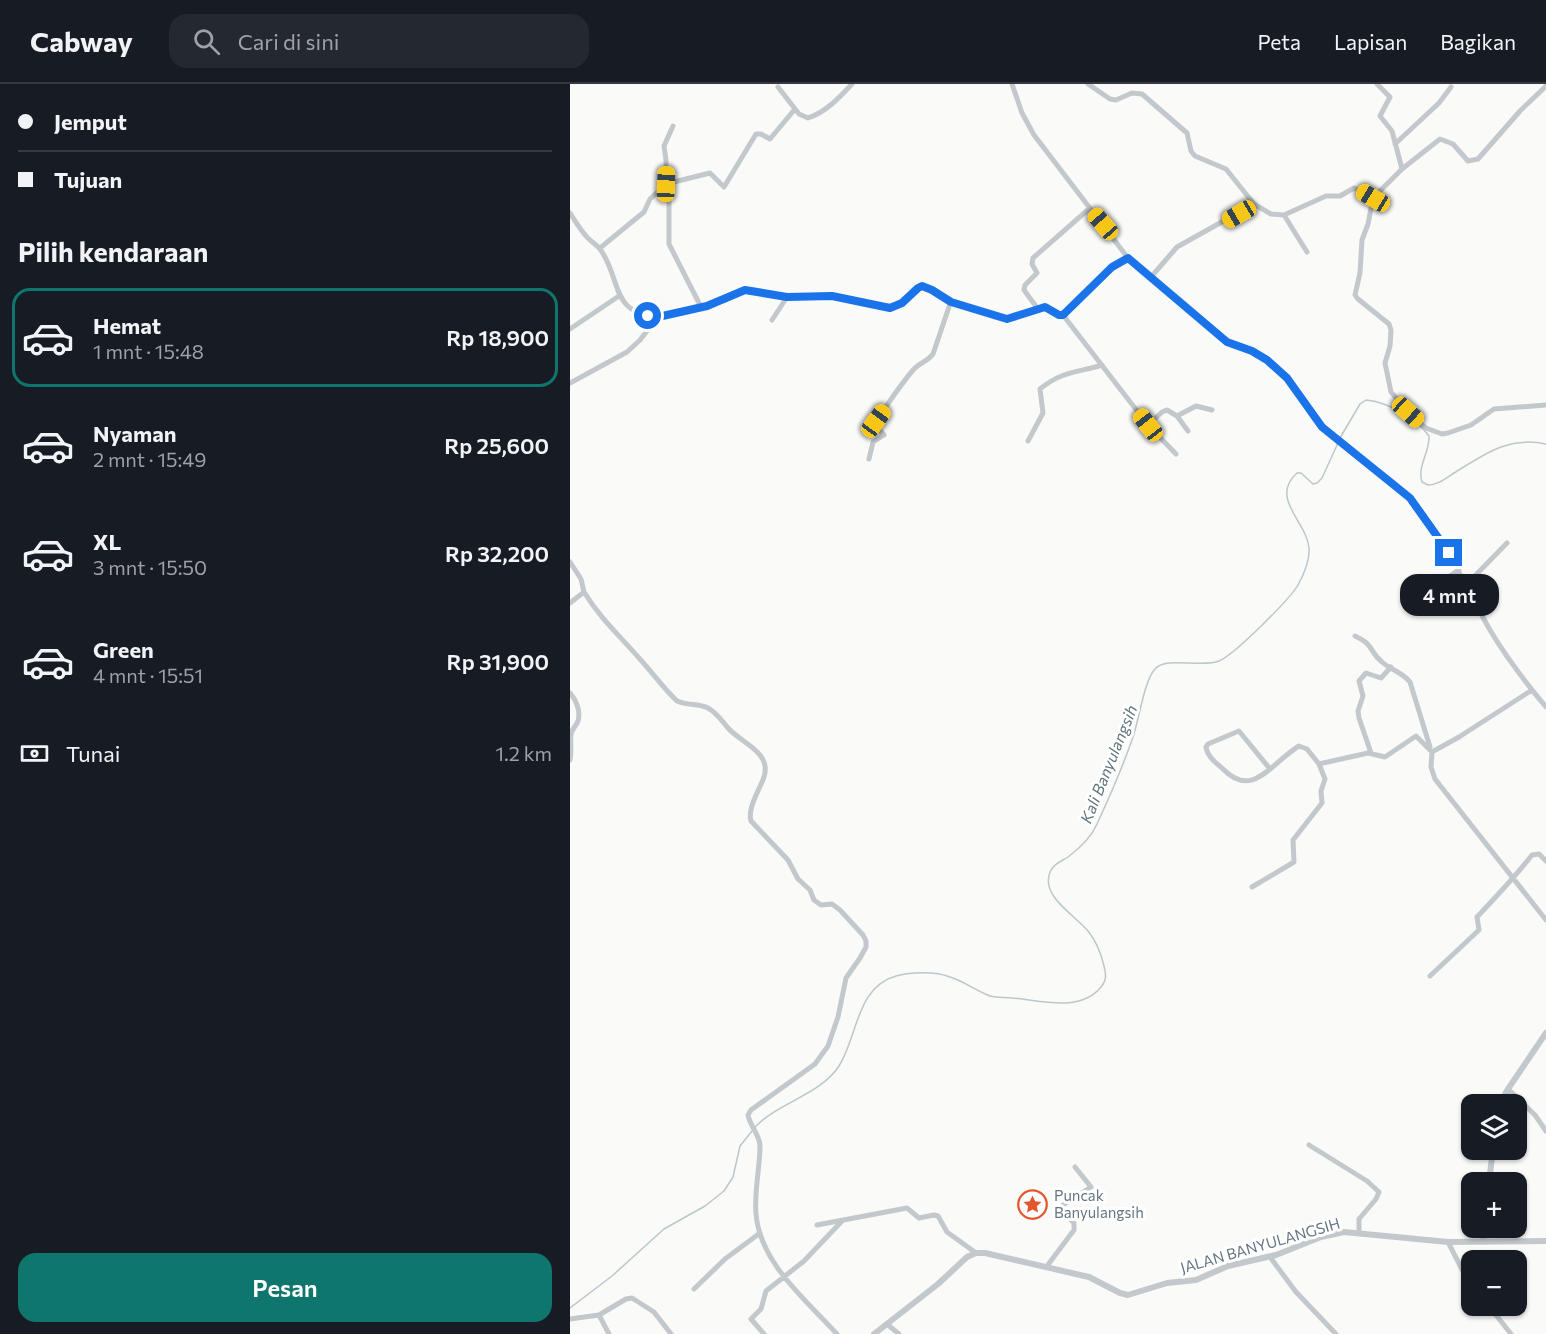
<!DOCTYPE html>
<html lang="id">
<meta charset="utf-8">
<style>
:root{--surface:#171b24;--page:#242831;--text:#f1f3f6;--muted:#9ea1a6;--line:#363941;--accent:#0f766e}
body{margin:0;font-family:Commissioner,sans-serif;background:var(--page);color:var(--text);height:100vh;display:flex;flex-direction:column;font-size:22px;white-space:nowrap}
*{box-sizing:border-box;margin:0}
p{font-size:20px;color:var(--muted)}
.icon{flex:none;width:33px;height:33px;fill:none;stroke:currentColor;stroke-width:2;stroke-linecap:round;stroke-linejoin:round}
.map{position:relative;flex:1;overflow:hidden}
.drawer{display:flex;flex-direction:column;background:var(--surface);width:570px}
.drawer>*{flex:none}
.top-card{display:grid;align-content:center;height:132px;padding:0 18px;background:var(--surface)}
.tools{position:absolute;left:891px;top:1010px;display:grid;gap:12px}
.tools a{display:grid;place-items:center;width:66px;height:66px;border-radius:12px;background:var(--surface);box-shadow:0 2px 4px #0004;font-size:30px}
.end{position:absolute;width:27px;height:27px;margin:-14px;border:8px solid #1a73e8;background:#fff;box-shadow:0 0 0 3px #fff}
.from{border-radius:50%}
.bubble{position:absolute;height:42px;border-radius:18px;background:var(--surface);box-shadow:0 2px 4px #0004;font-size:20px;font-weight:600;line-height:42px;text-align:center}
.car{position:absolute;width:18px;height:36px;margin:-18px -9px;border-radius:8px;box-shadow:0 0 4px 2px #0007;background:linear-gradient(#f5c518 24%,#345 0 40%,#f5c518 0 76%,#345 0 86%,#f5c518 0)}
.top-card b{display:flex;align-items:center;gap:21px;height:57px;font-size:22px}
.top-card b+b{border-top:2px solid var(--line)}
.top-card i{width:15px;height:15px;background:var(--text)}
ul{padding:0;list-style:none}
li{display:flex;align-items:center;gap:18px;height:99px;margin:0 12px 9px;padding:0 6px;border:3px solid transparent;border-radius:18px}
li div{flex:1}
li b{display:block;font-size:22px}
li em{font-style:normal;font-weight:600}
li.current{border-color:var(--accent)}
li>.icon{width:54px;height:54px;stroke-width:1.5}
h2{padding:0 18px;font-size:27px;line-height:72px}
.pay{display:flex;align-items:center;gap:15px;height:66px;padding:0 18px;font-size:22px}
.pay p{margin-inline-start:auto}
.primary-button{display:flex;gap:12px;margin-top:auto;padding:12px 18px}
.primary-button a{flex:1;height:69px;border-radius:18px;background:var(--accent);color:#fff;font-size:24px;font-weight:600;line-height:69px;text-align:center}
header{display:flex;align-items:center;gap:36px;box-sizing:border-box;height:84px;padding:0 30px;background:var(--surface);border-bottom:2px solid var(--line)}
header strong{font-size:28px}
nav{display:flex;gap:33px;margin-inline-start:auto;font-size:21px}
.search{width:420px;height:54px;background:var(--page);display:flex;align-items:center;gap:15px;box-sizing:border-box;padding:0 21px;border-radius:18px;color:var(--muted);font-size:22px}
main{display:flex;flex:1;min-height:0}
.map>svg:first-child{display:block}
</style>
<header>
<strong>Cabway</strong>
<div class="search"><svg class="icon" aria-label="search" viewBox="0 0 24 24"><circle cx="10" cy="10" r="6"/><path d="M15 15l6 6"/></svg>Cari di sini</div>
<nav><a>Peta</a><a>Lapisan</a><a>Bagikan</a></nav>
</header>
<main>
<section class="drawer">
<div class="top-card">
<b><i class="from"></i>Jemput</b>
<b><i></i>Tujuan</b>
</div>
<h2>Pilih kendaraan</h2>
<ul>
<li class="current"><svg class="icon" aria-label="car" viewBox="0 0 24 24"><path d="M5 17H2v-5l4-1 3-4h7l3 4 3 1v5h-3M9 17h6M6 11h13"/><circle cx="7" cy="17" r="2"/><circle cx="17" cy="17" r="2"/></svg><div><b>Hemat</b><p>1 mnt · 15:48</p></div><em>Rp 18,900</em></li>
<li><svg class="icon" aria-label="car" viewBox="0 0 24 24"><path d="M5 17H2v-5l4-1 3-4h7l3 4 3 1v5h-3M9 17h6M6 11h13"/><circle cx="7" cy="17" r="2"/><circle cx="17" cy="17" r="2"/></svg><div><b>Nyaman</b><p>2 mnt · 15:49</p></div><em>Rp 25,600</em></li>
<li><svg class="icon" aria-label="car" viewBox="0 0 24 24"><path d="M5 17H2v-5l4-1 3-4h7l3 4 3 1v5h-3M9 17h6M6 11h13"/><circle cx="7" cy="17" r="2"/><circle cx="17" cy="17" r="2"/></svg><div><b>XL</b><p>3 mnt · 15:50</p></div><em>Rp 32,200</em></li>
<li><svg class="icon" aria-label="car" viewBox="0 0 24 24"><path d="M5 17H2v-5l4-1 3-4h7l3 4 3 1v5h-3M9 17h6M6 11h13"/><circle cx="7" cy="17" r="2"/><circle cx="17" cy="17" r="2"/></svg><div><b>Green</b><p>4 mnt · 15:51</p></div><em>Rp 31,900</em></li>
</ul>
<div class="pay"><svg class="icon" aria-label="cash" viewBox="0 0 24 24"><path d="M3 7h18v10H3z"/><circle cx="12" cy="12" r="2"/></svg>Tunai<p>1.2 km</p></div>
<div class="primary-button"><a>Pesan</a></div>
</section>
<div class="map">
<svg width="976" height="1250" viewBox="0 0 976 1250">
<rect width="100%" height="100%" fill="#fafaf8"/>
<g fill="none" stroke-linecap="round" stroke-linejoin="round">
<path stroke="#bbc7cb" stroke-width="1.5" d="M770,354L790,320L796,316C818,318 846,334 859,352C860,368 847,382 852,398L858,401C868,401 876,394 884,389C915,370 938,352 976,360
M185,1043C209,1018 250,1011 269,982C288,952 286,903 326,892C341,888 365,887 380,893C394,897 406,907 420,912C428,914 435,913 442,914C470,916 510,929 531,903C537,896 536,890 534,882C531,869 527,858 518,847C505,831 468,811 481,786C485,779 492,777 498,773C510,764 521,754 527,740C540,712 553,682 563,653C569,636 574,597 585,585C595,572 633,584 649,577C664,571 720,515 728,501C734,490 740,476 739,464C737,438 699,414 727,389H731L743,400L747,399L752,394L768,359
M0,1224L42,1192L94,1145L135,1122L154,1107L163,1093L170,1062L182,1047"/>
<path stroke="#c3c8cc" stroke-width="5" d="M442,0L452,29L464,51L558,174L657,258C684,265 709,282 726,306C734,319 741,332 752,343C780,372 820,389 846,421C877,459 896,504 920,546C936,573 956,599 976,623
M518,0L540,15L546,16L562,9L572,10L617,49L621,67L625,72L656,85L684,120
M807,0L820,13L810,32L822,47L832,85
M208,3L229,30L238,34C256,28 269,14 282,0
M103,42L94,62L96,76V100L99,114V160L131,223
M825,60L869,19L881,3
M803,114L798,140L792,156L790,189L785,211L788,215L819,240L821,246L820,262L815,279L821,308L838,328L856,344L872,350L878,349L901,341L924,325L976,321
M0,129C5,137 10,145 16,152C20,157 26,160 30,165C52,195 39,229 88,233
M714,131L737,168
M30,164L74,128L80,115L96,100L140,89L154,103L186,50H191L200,55L225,25
M581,193L607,163L684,120L701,130L714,131L756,112H770L784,104L803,114L832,85L870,55L883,60L898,77L908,75L950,27L976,2
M468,225L454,206L455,201L467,189L462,180L463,174L520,124
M493,231L578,341L606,370
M202,236L217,213
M0,245L49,212
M0,299L57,268L70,256L88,233L137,222L175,206L217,213L262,212L320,224L332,219L348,204L352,202L362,205L381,217L437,235L475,223L489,231H493L542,183L558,174
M607,332L626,322L642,326
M578,341L592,328L597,326L607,332L618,347
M458,357L473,329L470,305C492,287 506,289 532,281
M299,375L303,358L314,351L305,341L306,337C318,320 330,301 344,285C350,279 358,277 363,270L381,217
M0,478L11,495L14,508L0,519
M896,501L937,459
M856,507L889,486
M14,508C30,534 49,551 69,574C82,588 93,604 107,617C118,622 128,619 138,624C147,629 152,637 158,644C171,659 202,668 194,693C190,705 177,724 181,737L218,776L228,795L240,806L244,816L251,821L262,820L270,826L293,851L296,857V863L290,874L276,894L268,933L258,962L245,980L181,1026L178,1031C180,1042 189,1050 190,1061C190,1084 184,1107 186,1130C190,1179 236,1216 267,1250
M785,552C805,561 799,568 812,578C821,586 832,588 840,598L860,663
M0,609C6,616 11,627 8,637C6,642 2,645 1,650C0,659 2,667 0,676
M862,668L861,683L865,695L976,836
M801,669L789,634L788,627L793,612L789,597L796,589L811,594L821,583
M700,685L669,647L638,660L636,663C637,672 646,679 653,685C683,716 702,678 729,662L737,665L749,680
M682,803L724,778L723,756L752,719L751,707L755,695L749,680L798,669L815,673L846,652L862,668L889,653L962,606
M860,892L909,846L907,833C926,813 945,793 962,771L969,770L976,777
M938,1005L965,1031L976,1047
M739,1061L797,1097L809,1108L806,1115L789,1135V1148
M247,1141L337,1124L349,1134L364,1131L368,1132L377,1148L406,1169
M878,1158L902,1205
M700,1173L726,1208L766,1250
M477,1182L504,1146V1139L492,1127L493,1121L521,1103L505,1083
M124,1205L155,1175L190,1149
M913,1221L926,1231L941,1250
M29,1231L39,1250
M0,1235L29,1231L56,1215L62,1214L84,1228L101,1250
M318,1241L329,1250
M194,1250L181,1235L191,1225L196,1207L234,1177L272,1137"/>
<path stroke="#c3c8cc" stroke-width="6" d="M930,1020L938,1005L976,949
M919,1098L923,1065
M913,1158L915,1143
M304,1250L368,1200L397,1173L406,1169H415L519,1193L550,1209L558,1211L597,1199L626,1196L658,1182L706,1171L751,1153L774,1148L878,1158L976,1157"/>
</g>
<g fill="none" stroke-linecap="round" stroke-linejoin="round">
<path stroke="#1a73e8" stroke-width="8" d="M78,232L88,233L137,222L175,206L217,213L262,212L320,224L332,219L348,204L352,202L362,206L381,218L437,235L475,223L489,231H493L542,183L558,174L657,258L682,267L697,276L717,294L752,343L840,414L879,469"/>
</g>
<defs>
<symbol id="sight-ring" viewBox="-11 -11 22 22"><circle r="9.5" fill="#fff" stroke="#e4572e" stroke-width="1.5"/><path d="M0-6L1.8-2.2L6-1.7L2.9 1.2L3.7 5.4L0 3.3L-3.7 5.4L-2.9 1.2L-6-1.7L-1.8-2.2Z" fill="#e4572e"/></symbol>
</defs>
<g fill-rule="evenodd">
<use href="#sight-ring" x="446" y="1104" width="33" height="33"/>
</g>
<g text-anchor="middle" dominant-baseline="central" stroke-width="6" stroke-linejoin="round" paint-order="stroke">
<g font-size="15" fill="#657683" stroke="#fff" text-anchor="start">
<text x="484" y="1111">Puncak<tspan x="484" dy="17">Banyulangsih</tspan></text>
</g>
<g font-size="15" fill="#657683" stroke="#fff">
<text transform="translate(690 1161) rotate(-16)">JALAN BANYULANGSIH</text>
</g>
<g font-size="16" font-style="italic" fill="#60757c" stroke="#fff">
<text transform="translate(538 680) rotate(-68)">Kali Banyulangsih</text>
</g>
</g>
</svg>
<div class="tools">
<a><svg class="icon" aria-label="layers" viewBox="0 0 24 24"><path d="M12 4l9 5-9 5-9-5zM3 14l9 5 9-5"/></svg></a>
<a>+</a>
<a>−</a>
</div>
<i class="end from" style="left:78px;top:232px"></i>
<i class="end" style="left:879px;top:469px"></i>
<div class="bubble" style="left:830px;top:490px;width:99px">4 mnt</div>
<i class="car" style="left:96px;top:100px;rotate:2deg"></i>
<i class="car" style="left:803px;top:114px;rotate:301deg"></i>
<i class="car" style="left:669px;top:130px;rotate:240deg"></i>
<i class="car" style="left:533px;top:140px;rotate:319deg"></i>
<i class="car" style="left:838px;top:328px;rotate:132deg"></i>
<i class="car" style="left:306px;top:337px;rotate:36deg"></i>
<i class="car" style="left:578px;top:341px;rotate:322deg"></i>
</div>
</main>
